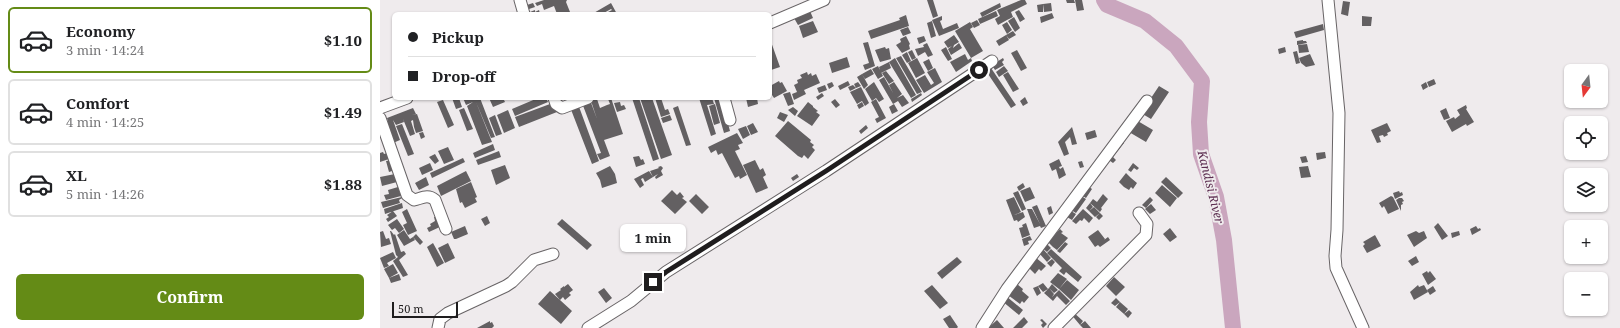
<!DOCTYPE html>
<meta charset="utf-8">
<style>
:root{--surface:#fff;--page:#f6f6f6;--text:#202124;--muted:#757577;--line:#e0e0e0;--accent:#648b16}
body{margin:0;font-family:"Noto Serif",serif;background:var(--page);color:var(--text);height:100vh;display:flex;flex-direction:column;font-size:15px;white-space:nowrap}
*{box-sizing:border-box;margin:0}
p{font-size:13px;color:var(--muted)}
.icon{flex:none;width:22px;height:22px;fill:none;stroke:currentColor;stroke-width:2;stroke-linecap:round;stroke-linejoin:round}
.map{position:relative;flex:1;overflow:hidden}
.sheet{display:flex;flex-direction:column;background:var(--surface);width:380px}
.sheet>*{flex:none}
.guide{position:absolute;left:12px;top:12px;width:380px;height:88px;border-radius:6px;box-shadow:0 1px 3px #0004;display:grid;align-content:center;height:88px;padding:0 16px;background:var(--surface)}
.needle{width:26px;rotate:195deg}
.fabs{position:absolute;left:1184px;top:64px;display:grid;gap:8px}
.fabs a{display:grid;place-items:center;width:44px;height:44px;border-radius:6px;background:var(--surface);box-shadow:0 1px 3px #0004;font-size:20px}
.scale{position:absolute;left:12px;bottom:10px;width:66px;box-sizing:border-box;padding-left:4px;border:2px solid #1f1d1e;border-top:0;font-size:11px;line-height:14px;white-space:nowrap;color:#1f1d1e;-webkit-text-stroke:3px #efebed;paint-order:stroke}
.end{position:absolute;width:18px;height:18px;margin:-9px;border:5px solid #1f1d1e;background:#fff;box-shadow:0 0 0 2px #fff}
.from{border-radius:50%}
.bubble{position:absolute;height:28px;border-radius:6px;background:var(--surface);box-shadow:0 1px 3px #0004;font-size:13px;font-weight:700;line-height:28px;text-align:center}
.guide b{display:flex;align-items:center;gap:14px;height:38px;font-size:15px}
.guide b+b{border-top:1px solid var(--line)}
.guide i{width:10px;height:10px;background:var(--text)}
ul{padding:7px 0 0;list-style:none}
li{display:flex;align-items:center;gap:12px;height:66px;margin:0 8px 6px;padding:0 8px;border:2px solid var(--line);border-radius:6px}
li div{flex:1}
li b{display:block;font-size:15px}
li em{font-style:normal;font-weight:700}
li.selected{border-color:var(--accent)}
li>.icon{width:36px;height:36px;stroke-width:1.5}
.cta{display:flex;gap:8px;margin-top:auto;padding:8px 16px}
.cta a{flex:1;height:46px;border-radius:6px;background:var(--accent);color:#fff;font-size:16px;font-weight:700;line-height:46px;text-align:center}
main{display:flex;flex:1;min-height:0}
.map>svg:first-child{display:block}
</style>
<main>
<section class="sheet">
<ul>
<li class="selected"><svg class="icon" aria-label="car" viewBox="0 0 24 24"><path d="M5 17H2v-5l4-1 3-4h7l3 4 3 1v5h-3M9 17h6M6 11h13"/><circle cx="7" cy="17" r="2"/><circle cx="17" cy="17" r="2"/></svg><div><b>Economy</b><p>3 min · 14:24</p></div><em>$1.10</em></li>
<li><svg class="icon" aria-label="car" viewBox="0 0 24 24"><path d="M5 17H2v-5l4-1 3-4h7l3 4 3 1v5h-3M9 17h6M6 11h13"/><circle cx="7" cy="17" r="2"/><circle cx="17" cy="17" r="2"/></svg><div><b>Comfort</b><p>4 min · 14:25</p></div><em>$1.49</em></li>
<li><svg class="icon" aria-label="car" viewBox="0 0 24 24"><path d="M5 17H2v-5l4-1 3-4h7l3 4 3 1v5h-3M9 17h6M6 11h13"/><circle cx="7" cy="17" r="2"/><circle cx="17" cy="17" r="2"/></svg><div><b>XL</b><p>5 min · 14:26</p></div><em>$1.88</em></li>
</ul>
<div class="cta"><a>Confirm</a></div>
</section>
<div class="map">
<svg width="1240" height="328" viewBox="0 0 1240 328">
<rect width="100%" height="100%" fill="#efebed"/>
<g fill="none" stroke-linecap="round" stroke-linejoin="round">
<path stroke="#caa6be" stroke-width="16" d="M724,0L727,5L765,21L796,46L822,81L819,122L821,154L836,197L844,240L853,328"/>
</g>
<path fill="#636062" d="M164,0H187L186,2L190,12L185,14H177L174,6L164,10L162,4L157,6L155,3Z
M547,0H553L558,16L553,18Z
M641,0H645L647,4L631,12L633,17L627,20L621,10L627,20L618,25L615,19L620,16L617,10Z
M686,0H694L695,3H687Z
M695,0H702L704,10L697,11Z
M963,1L970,2L968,16L961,14Z
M153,3L155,7L149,9L147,5Z
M231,3L237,14H224L232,10L231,9L222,14H212Z
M620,3L621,7L602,17L600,13Z
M671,3L672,11L664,12L663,4Z
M663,4V12H658L657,5Z
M155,10V12L159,10L160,14H151L150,12Z
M639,10L645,19L640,22L635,12Z
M430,11L433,18L418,25L414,18Z
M616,11L618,16L600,24L598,19Z
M672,13L674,18L661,23L660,17Z
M526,15L529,26L491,39L488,31L520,20L519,18Z
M562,16V20L560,21L563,29L577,23L579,28L559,36L552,20Z
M982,16L992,17L991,26H982Z
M634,17L640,28L635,32L628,21Z
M597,20L600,25L594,28L591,23Z
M433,21L438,32L423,38L419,26Z
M552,21L556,36L551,38L547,23Z
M590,22L593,27L590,29L603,51L591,58L575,31Z
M627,22L632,30L627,34L622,25Z
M943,24L944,30L916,38L914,32Z
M528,27L531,33L523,36L520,30Z
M633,31L636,35L629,39L626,35Z
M574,35L579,42L574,45L573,48L579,43L582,48L571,55L568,49L572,46L568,48L564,42Z
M626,35L629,40L619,46L616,41Z
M526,36L530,44L529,45L530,49L522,53L516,45L521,42L520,39Z
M544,36L546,41L539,44L537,38Z
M390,39L400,67L391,70H390Z
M923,40V41H926L927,43L917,45V41Z
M488,42L495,66L485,70L483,65L489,63L483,43Z
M547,43L553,55L548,57L545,52L538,56L535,49L544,47L543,45Z
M927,44L929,52L919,53L918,45Z
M505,47L506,49L509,48L511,59L500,62L495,50Z
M566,47L572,59L568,61L561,50Z
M905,47L906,52L899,54L898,49Z
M532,50L536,58L532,60L528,52Z
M637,50L647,68L641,71L631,53Z
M917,51L920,63L916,64L913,52Z
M527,52L531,61L527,63L522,55Z
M585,54L588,60L591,58L592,61L576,72L570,62Z
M930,54L935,65L926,67L921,63L919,58Z
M521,56L542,92L537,94L516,58Z
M467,57L470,67L452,73L449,63Z
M515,58L536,95L531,98L509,62Z
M537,58L545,73L536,78L528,63Z
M623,58L624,60L622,62L624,65L615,70L612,65Z
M549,59L553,68L548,71L543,62Z
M509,62L511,68L501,73L499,67Z
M498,66L503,76L498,79L492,69Z
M624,66L628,71L619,77L616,72Z
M555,68L562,82L544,93L536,80L545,75L551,85L554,83L547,72Z
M611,68L636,105L631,108L606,71Z
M491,69L494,74L485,79L482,74Z
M506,71L514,81L509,84L502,73Z
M427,72L428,75L431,73L432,76L436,74L440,83L424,90L426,94L414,100L412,94L417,92L414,85L418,83L417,80L422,78L420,75Z
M628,72L639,89L633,92L623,75Z
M482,74L488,85L484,89L477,77Z
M504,77L513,93L509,85L514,82L522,94L517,98L523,95L529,103L522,107L518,101L513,104L499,80Z
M1054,79L1056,84L1049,87L1047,82Z
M399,81L400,83L402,82L407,91L394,98L390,92V86Z
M468,81L470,85L460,90L458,86Z
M452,82L454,86L449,89L447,84Z
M478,82L481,86L476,88L474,84Z
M494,82L504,99L499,102L496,98L492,101L485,89Z
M1046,82L1048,87L1043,90L1041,85Z
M445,85L447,90L439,93L437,88Z
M473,85L476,88L470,91L468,87Z
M779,86L789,92L771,119L761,113Z
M481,87L489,103L485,106L482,101L477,104L470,92Z
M410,92L414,104L408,106L403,94Z
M442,93L444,96L438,100L436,97Z
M541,93L542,95L532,102L531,99Z
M645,97L648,103L643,106L640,101Z
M72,98H79L82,107L76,109Z
M83,98H100L115,137L111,138L96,102L112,142L102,145L87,106L93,102L86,105Z
M109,98H123L125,102L113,107Z
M158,98H166L168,102L135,116L132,109Z
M231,98L243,134L224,140L230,156L220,160L217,154L221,153L202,103L210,100L217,119L211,101L217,99L220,108L227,105L228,110L227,105L230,104L228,99Z
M252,98H259L279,159L273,161Z
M260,98H272L292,155L281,159Z
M275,98H281L285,110L288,109L290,114L281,117Z
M319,98H332L334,104L327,105L336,134L331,136Z
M334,98H341L350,131L344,133Z
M366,98H377L378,104L368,107Z
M455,99L460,105L456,108L451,102Z
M496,99L506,118L497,123L495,119L499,117L491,102Z
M63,100L74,125L68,128L57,102Z
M173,101L177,112L139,127L135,117L170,104L169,102Z
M240,102L241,106L244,105L246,109L237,112L234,103Z
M428,102L433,106V107L438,111L436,112L440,115L432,126L417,116Z
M482,102L484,106L479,109L477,105Z
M198,104L219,161L212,164L190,107Z
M335,104L340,123L334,125L329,106Z
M514,104L518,111L512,114L509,107Z
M1086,105L1087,108L1086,109L1094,122L1087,126L1086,124L1072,132L1066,121L1074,117L1075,119L1080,115L1077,110Z
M298,106L311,145L306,146L293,108Z
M413,107L418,111L415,116L408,110Z
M33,108L36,114L32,115L37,114L43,131L36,133L34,127L33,120L31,121L35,134L30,136L23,119L24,122L16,125L13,120L20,140L13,143L6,123L8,122L7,118Z
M84,108L93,129L87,131L79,110Z
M1066,108L1070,118L1064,120L1060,111Z
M128,110L135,128L124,133L117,115Z
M400,112L408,115L404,122L397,118Z
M115,115L122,134L116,136L109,118Z
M290,115L292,120L283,123L281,118Z
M756,120L773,130L766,142L749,132Z
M408,121L431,140L430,142L434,145L432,147L435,150L428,159L424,155L422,158L418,156L395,136Z
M373,123L378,132L371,135L367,126Z
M1007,123L1011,131L1007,133L1008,135L1004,137L1003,135L999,136L1001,142L997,143L991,130Z
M22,124L34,154L28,156L16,126Z
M486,125L488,128L481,134L479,131Z
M366,126L370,135L363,139L358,129Z
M692,127L697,144L692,145L690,137L685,142L689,154L684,156L678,142Z
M715,130L717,137L707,140L705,133Z
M43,132L45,137L41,139L39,133Z
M357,133L363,143L358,145L360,149L355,151L367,175L360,179L359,176L355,178L342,153L338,155L336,150L331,153L328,147Z
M740,140L744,143L733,157L736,160L733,163L726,158Z
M113,144L115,150L95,158L93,153Z
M68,147L74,160L64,164L58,151Z
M119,151L121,157L98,165L96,160Z
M3,152L4,154L7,153L9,159L0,162V153Z
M945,152L946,158L937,160L936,153Z
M55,154L59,161L55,164L49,157Z
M259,156L261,160L263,159L265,164L256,167L253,157Z
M926,156L928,162L922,163L920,157Z
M83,158L85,162L52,178L50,173Z
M679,159L682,166L679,167L680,169L683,167L686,175L679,179L676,169L672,171L669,164Z
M12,160L15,170L9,172L6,161Z
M375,160L380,170L383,168L386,175L383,177L388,188L376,193L363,165Z
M702,161L704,167L700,168L698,162Z
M50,163L53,170L42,175L39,168Z
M753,163L759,168L757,170L754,168L751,172L748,170Z
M125,165L130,178L116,185L111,170Z
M230,166L235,174L237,183L222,188L220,180L216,173Z
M281,166L283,168L281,171L283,175L276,179L275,177L278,174L273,177L270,171L279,168L278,167Z
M928,166L931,177L921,178L919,167Z
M86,171L91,181L61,196L57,186Z
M269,171L273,177L265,182L263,178L261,179L264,185L260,188L254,179Z
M746,173L751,178L744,187L739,182Z
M15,174L17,182L2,186L0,177Z
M417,174L419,177L413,181L411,178Z
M46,177L49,185L39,190L35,183Z
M786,177L803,193L798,198L781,182Z
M751,178L757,183L753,189L751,187L749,190L744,187Z
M91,182L97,197L95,198L97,202L85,208L82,202L80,203L76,189Z
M643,183L645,187L639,191L637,187Z
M782,185L797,198L790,207L775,193Z
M708,186L712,189L706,198L701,195Z
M18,187L21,196L6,200L4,195L9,194L8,190Z
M650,187L655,198L645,202L640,191Z
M292,190L297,195L300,192L304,197L302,198L307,202L295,214L281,201Z
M638,191L646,209L642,211L633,193Z
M1019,191L1020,193L1022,192L1023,195L1015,199L1013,193Z
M316,194L329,207L322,214L309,201Z
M723,194L728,199L721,208L722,209L720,212L710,203L713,199L717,202Z
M701,196L706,199L696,213L691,210Z
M1011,196L1013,197L1019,209L1008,214L1004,206L1002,208L999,203Z
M22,197V198L19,200L20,203L3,208L1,202Z
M634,197L641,212L634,215L643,212L645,217L638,222L637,220L634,221L626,200Z
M770,197L773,200L766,208L762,205Z
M1019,198H1022L1024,201L1022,202L1023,204L1021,205V211L1016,200Z
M22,203L23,208L5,214L4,209Z
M710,203L713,207L709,211L706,208Z
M771,204L776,210L770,214L765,209Z
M657,205L666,226L661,228L660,226L654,228L647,209H652L660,224L652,207Z
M671,206L673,213L669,215L667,208Z
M714,207L720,213L715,217L709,211Z
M27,209L37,231L28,235L23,225L27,223L22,212Z
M703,209L713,218L709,223L704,218L702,221L700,220L696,224L692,221Z
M13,211L17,216L8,222L6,219L9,217L7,215Z
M691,211L696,214L692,220L687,217Z
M720,213L723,216L719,220L716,217Z
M58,216L62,226L49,232L47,228L51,226L50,224L55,221L54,217Z
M107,216L110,223L105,226L101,219Z
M17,219L24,229L19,233L15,228L12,230L8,225Z
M182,219L212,245L207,250L177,224Z
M646,223L650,235L642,238L639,228L643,227L642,225Z
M1058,223L1068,236L1062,240L1054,227Z
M85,226L88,234L76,239H74L71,232Z
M1096,226L1098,229L1100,228L1101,230L1092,235L1090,229Z
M790,228L797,237L790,242L783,234Z
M680,229L683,232L681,233L688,238L677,250L673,247L674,245L673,247L668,242Z
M24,230L30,239L33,237L35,240L24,246L17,235Z
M718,230L725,239L724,240L728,237L730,240L720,247L718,245L715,247L708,237Z
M3,231L6,239L9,238L11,244L1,247L0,232Z
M10,231H11L14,235L15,234L21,252L24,251L26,254L19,260L28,275L23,277L13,261L18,257L16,255Z
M1036,231L1039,233L1044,231L1047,238L1034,247L1027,235Z
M1079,231L1080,235L1072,238L1071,233Z
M36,234L43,242L40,245L33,237Z
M995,235L1001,246L987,253L983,246L985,244L983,242Z
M650,236L652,240L648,241L649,244L644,246L642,239Z
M685,242L688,244L680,253L677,251Z
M53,243L64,263L57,267L47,247Z
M68,243L75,258L65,263L58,248Z
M666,243L671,248L667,252L661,247Z
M663,249L671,258L667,262L659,253Z
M671,249L702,277L698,282L686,272L684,275L679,271L682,268L667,253Z
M13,252L16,258L7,263L9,266L4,268L0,258Z
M1036,256L1039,262L1032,266L1028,261Z
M577,257L582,262L562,279L557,273Z
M655,257L666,266L661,271L659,269L655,274L647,266Z
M672,259L675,262L671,267L667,263Z
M13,264L18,273L9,278L4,269Z
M1047,271L1048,273L1050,271L1056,279L1048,285L1042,274Z
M678,273L687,279L679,289L670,282Z
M19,274L21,280L11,283L9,278Z
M734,277L745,287L736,296L726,286Z
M687,280L699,290L691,300L679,289Z
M663,283L668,289L663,292L658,286Z
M188,284L193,290L189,293L191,295L185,300L183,297L180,300L192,311L181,324L158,304L170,291L180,300L175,294L181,290L180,289L184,286V287Z
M637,284L643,289L642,291L649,297L644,303L642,301L640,304L628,295Z
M672,284L678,290L674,293L669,288Z
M552,285L568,303L560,309L544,291Z
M1038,285L1039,287L1044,285L1048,292L1034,300L1030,292Z
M658,286L661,293L657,296L653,288Z
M1053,286L1056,291L1050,295L1047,290Z
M224,288L232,298L226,303L218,292Z
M669,288L674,294L672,297L679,290L690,301L686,305L677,296L673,301L664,293Z
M626,296L643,310L639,315L622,301Z
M736,298L740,302L735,306L731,303Z
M740,302L748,309L744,314L736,307Z
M749,310L752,313L748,318L744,314Z
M692,311L703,321L700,325L690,313Z
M570,315L578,327L577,328H569L563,319Z
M644,317L648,322L642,328H633Z
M662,319L667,324L663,328L661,325L663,323L660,320Z
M617,320L624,328H608Z
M110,321V323L112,322L114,326L112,328H97Z
M705,321L711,328H703L700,325Z"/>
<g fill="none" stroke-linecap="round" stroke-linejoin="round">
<defs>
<path id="minor" d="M140,0L144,14
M948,0L959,113L957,230L955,256L956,268L983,328
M390,23L444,0
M174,98L176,104L182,108L208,98
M344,98L350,120
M0,108L27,98
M0,118L27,195L34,200C42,198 48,194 55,200L66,229
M58,328L60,319L68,313L126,286L132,282L154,260L173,254
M208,328L251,301L286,272L446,171L612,61
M602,328L627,289L767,101
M674,328L766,235L767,224L759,213"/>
</defs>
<use href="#minor" stroke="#686466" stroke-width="13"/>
<use href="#minor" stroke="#fff" stroke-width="11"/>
</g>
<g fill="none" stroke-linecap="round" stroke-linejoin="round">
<path stroke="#1f1d1e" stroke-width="5" d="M273,282L286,272L446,171L599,70"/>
</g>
<g text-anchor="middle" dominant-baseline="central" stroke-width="4" stroke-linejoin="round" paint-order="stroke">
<g font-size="12" font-style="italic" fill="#5c2d50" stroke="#efebed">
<text transform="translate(831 187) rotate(76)">Kandisi River</text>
</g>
</g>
</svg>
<div class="fabs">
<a><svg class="needle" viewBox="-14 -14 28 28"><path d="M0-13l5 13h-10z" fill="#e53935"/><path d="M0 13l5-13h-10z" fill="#757577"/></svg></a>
<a><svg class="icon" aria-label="locate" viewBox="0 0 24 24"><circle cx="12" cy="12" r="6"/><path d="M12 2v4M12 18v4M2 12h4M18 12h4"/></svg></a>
<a><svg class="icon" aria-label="layers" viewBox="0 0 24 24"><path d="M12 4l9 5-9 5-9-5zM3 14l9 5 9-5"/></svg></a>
<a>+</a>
<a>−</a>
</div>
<div class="scale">50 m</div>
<i class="end from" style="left:599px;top:70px"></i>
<i class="end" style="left:273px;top:282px"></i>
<div class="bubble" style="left:240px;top:224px;width:66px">1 min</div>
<div class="guide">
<b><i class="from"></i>Pickup</b>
<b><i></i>Drop-off</b>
</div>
</div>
</main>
